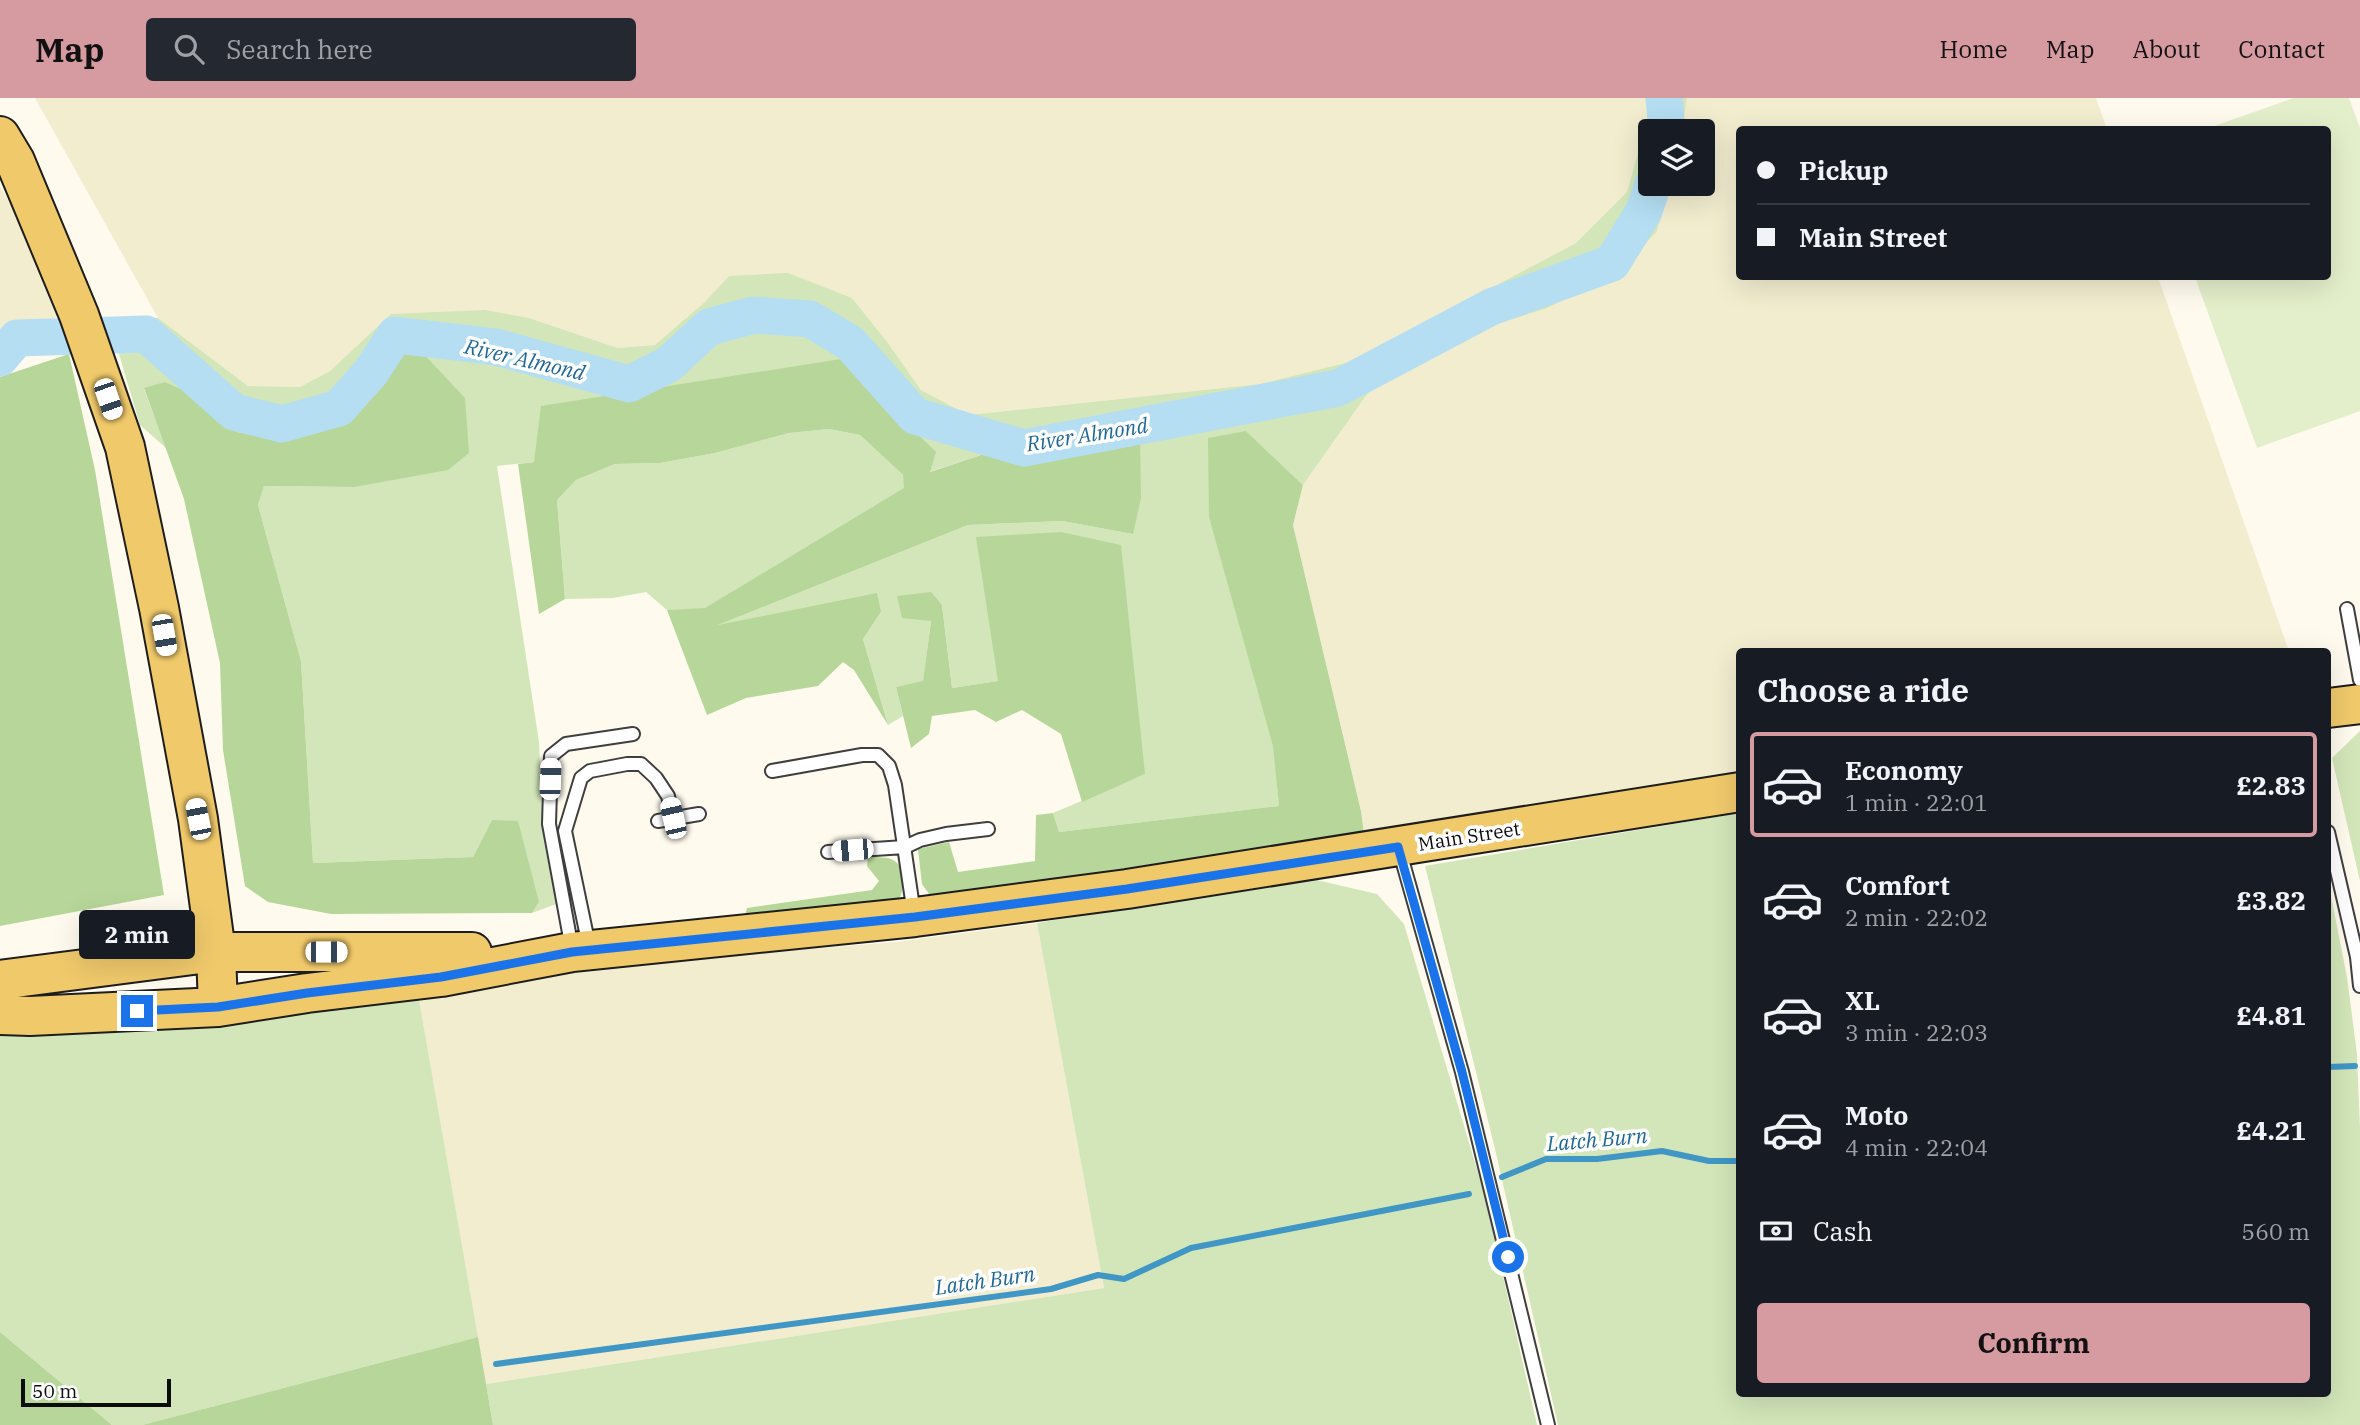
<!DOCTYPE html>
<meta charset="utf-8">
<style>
:root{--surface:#171b24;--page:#242831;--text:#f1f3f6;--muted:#9ea1a6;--line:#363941;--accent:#d69aa1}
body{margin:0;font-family:"IBM Plex Serif",serif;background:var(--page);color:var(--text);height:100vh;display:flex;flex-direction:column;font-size:26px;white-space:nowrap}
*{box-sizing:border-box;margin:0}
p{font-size:23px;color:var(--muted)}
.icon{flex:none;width:38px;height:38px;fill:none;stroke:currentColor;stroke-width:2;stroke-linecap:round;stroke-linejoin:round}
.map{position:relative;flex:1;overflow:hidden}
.sheet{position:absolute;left:1736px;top:550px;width:595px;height:749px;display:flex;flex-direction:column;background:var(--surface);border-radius:7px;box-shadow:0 7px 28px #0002}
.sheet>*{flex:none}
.hud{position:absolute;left:1736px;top:28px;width:595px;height:154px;border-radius:7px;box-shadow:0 7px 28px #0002;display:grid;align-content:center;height:154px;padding:0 21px;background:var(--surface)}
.controls{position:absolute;left:1638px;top:21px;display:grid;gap:14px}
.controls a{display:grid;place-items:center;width:77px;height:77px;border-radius:7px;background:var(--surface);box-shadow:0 7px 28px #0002;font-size:35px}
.scale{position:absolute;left:21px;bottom:18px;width:150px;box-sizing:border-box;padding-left:7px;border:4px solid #0c0c0c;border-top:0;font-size:19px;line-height:24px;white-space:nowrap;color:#0c0c0c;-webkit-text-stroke:5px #fff;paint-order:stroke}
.end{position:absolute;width:32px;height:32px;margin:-16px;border:9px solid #1a73e8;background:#fff;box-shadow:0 0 0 4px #fff}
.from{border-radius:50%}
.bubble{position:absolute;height:49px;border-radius:7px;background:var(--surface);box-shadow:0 7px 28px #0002;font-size:23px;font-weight:700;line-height:49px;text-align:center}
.car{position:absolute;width:21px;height:42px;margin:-21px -10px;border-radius:9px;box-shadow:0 0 5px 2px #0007;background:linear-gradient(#fff 24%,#345 0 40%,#fff 0 76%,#345 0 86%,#fff 0)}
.hud b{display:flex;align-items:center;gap:24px;height:66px;font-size:26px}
.hud b+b{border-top:2px solid var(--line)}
.hud i{width:18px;height:18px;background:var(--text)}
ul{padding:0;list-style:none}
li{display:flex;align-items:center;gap:21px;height:105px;margin:0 14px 10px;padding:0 7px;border:4px solid transparent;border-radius:7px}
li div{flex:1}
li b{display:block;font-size:26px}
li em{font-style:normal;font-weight:700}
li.selected{border-color:var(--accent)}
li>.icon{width:63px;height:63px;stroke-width:1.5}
h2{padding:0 21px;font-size:32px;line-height:84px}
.pay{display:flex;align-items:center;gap:18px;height:77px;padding:0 21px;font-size:26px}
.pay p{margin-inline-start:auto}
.button{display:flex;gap:14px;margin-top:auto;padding:14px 21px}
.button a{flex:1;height:80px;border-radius:7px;background:var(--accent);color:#111;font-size:28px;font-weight:700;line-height:80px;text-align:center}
header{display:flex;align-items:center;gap:42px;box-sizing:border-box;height:98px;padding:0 35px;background:var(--accent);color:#111}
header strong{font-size:33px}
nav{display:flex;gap:38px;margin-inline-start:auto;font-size:24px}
.search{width:490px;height:63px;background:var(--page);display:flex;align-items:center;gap:18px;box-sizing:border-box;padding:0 24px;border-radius:7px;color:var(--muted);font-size:26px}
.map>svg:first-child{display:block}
</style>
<header>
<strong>Map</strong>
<div class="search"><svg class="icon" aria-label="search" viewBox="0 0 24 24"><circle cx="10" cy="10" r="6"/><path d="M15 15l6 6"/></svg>Search here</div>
<nav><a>Home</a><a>Map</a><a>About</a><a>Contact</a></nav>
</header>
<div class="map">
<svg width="2360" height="1327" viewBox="0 0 2360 1327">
<rect width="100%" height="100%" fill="#fefaed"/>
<path fill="#f2edcf" d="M35,0H1648V18L1627,94L1576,145L1353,263L1260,286L968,317L921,292L888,245L852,200L729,178L706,204L655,247L618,250L529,220L391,216L330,273L300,289L248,288L158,220Z
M1687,0H2096L2107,31L1740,32V178L2158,179L2289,553H1740L1739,677L1364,736L1361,712L1293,427L1303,387L1370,292L1452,240L1545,211L1657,133L1670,86H1703V33H1682Z
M0,88L35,150L57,218L46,225L22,230L0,242Z
M1037,825L1104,1190L486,1286L418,896L557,871L896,844Z"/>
<path fill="#d2e6b9" d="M1648,0H1687L1682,33H1650V86H1670L1657,133L1620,174L1545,211L1452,240L1370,292L1303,387L1246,333L1279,708L1059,734L1053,715L1145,676L998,583L952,590L942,506L931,522L923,584L896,589L903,618L888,627L863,541L881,514L713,529L968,427L1062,423L1133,436L993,353L929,374L841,261L534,364L497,368L539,644L543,739L556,806L532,815L539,804L492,722L473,759L313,765L301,563L258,407L264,388L354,389L398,249L344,320L279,341L237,334L194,297L144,291L166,350L140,327L109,222L158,220L248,288L300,289L330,273L391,216L485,212L529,220L618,250L655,247L705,204L729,178L788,175L852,200L888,245L921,292L968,317L1260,286L1353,263L1576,145L1627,94L1648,18Z
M829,331L860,337L903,377L905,390L705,511L667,512L646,494L613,500L565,501L557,402L576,382L615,366L660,365L715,355L789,335Z
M2360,633V783L2332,660Z
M1739,715L1740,1295H2328V783L2347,879L2357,956L2360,1031V1327H1558L1495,1051L1425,768Z
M1312,781L1377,796L1404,826L1484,1095L1537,1327H493L486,1286L1104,1190L1037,825L1156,804Z
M418,896L478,1239L142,1327H112L0,1234V926Z"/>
<path fill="#b7d699" d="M397,249L418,250L465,300L469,355L448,372L354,389L264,388L258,407L301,563L313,765L473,759L492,722L518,723L539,804L532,815L331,816L268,804L245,788L223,652L220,565L184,401L144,290L165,284L194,297L237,334L279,341L344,320Z
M69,256L95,372L164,797L0,828V279Z
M841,261L936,354L930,374L993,353L1140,338L1141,400L1133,436L1062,423L968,427L718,527L877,495L881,514L863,541L888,627L854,572L843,564L818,588L746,600L707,617L667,512L705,510L904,390L903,377L860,337L829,331L789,335L715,355L660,365L615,366L576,382L557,402L565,501L539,516L518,366L534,364L541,308Z
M1246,333L1303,387L1293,427L1361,713L1364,736L936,806L922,786L918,751L949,744L958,774L1035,763L1036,717L1053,715L1059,734L1279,708L1273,648L1209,419L1208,340Z
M1061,434L1121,447L1145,676L1082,704L1061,636L1022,612L996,624L975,612L932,618L929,636L911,650L896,589L923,583L931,523L902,520L897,498L931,494L942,507L952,590L998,583L976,439Z
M868,758C875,759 885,759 891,761C909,769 904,793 897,806L744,822L747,810L872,792L879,783L867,768Z
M0,1234L112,1327H0Z
M478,1239L493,1327H142Z"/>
<path fill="#e3eeca" d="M2294,0H2349L2360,30V313L2257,350L2195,179L2328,178V32L2206,31Z"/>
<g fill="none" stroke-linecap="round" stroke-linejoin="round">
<path stroke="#4096c5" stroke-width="6" d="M2328,969L2355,968
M1502,1079L1546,1061H1597L1662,1053L1709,1063H1740
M496,1266L1051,1191L1098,1177L1124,1181L1191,1150L1469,1096"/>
<path stroke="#b5def2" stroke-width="37" d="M1664,0L1667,33
M0,260L17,240L146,236L234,314L282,326L339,310L371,274L395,237L496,249L629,286L669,266L709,229L754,217L810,221L850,245L915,318L1024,350L1338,290L1491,209L1612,165L1644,113L1653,86"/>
<defs>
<path id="service" d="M2347,511L2360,582
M772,673L862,657H878L889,668L895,687L914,816
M658,723L699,716
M2328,734L2357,859L2360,888
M1399,751L1462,974L1548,1327
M828,754L905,749L920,742L946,736L988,731
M589,848L565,733L581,680L590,673L627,666H641L656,680L668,698L673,720
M572,851L549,726L551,658L566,646L633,636"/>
<path id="primary" d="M0,38L15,63L79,217L125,349L159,510L198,721L216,854L218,909
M2328,610L2360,606
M0,882L216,854H472
M0,917L30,918L218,909L307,895L441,879L572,854L915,819L1127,791L1740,694"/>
</defs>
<use href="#service" stroke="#3f3f3f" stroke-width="16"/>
<use href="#primary" stroke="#1d1d1d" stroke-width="42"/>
<use href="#service" stroke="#fff" stroke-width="12"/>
<use href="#primary" stroke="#f0c96b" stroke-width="38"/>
</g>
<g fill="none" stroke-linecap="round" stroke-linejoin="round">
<path stroke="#1a73e8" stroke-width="9" d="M137,913L218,909L307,895L441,879L572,854L915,819L1127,791L1398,749L1462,974L1508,1159"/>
</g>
<g text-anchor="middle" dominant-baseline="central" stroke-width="7" stroke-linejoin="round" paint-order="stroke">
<g font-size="19" fill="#0c0c0c" stroke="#fff">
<text transform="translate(1469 738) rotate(-9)">Main Street</text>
</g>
<g font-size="21" font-style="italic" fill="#1e6796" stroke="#fff">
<text transform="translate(525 261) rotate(13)">River Almond</text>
<text transform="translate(1087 336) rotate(-9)">River Almond</text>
<text transform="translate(1597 1041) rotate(-5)">Latch Burn</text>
<text transform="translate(985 1182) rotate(-8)">Latch Burn</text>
</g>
</g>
</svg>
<div class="controls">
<a><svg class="icon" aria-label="layers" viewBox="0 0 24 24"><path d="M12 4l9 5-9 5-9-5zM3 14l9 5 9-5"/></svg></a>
</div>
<div class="scale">50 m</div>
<i class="end from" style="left:1508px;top:1159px"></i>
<i class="end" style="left:137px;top:913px"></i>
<div class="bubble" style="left:79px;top:812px;width:116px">2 min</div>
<i class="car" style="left:108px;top:301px;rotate:161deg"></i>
<i class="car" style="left:164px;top:537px;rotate:170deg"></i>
<i class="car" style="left:550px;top:681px;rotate:2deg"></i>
<i class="car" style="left:673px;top:720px;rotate:347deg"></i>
<i class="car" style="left:198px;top:721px;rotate:349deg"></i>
<i class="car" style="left:852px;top:752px;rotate:265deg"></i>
<i class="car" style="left:326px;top:854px;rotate:90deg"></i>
<div class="hud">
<b><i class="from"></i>Pickup</b>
<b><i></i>Main Street</b>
</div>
<section class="sheet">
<h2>Choose a ride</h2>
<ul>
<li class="selected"><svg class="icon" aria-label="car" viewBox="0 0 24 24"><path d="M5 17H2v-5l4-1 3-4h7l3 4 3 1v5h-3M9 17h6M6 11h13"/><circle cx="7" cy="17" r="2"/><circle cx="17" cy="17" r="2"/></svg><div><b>Economy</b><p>1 min · 22:01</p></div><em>£2.83</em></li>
<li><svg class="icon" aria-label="car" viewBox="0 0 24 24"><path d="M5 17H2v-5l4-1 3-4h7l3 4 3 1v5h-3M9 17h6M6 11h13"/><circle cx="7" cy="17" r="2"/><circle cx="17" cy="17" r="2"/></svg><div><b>Comfort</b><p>2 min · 22:02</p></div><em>£3.82</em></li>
<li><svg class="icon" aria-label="car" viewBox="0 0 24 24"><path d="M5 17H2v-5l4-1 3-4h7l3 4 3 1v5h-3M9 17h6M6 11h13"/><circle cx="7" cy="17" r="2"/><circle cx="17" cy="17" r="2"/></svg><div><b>XL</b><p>3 min · 22:03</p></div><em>£4.81</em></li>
<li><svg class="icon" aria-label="car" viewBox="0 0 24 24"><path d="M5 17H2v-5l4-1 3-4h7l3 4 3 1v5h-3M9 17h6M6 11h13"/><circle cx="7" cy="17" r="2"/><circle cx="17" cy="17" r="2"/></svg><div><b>Moto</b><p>4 min · 22:04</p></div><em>£4.21</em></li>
</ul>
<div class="pay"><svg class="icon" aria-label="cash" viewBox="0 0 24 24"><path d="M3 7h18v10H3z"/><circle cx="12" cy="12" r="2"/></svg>Cash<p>560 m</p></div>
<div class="button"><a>Confirm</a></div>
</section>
</div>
